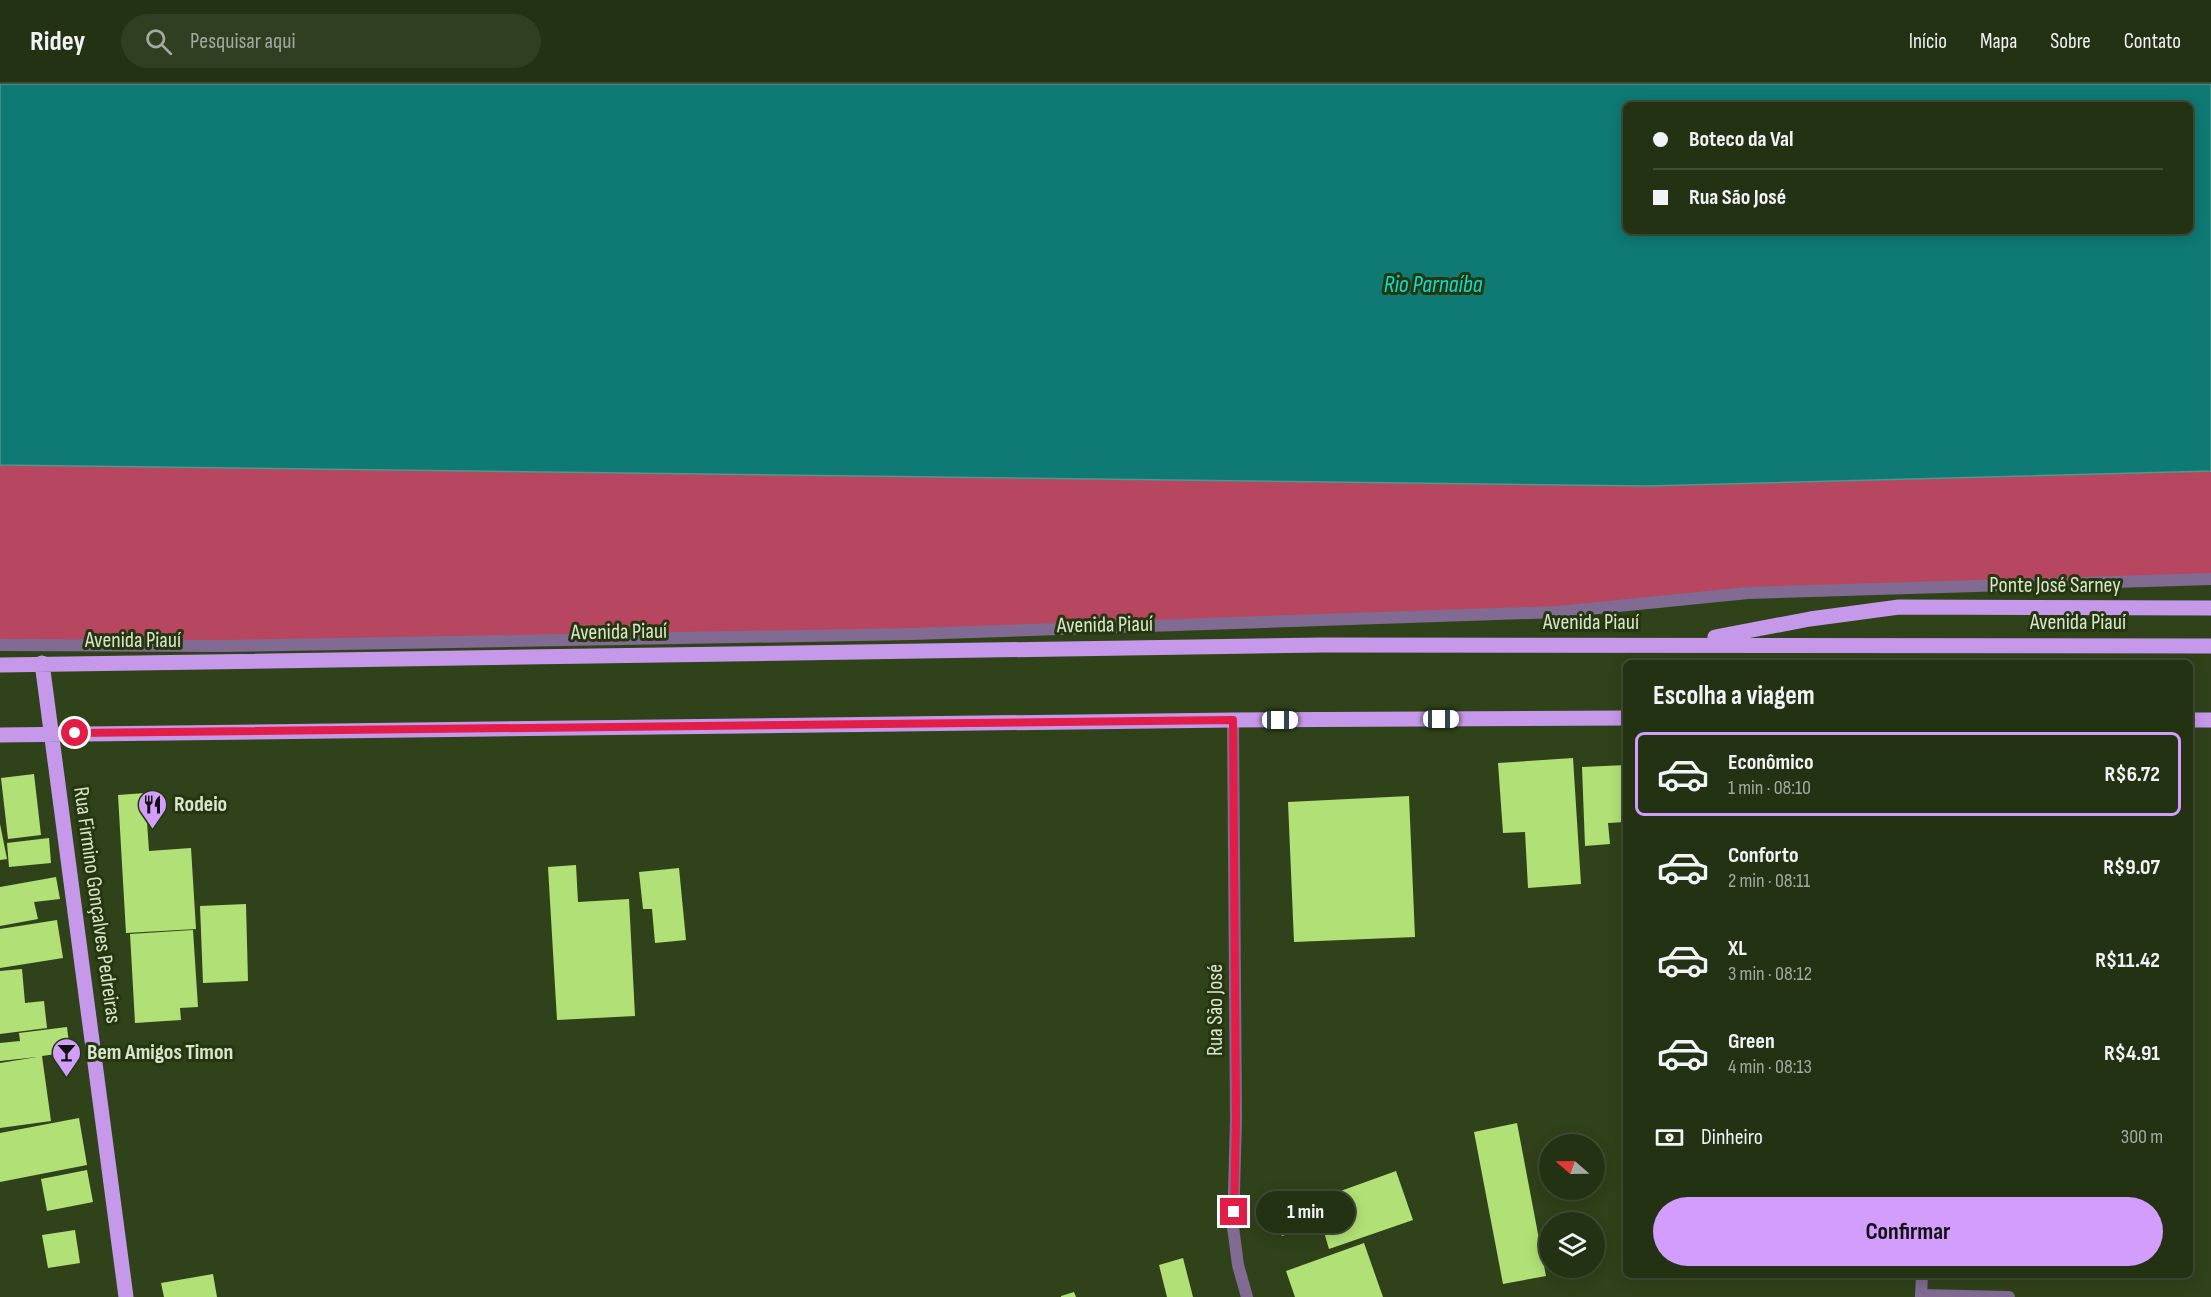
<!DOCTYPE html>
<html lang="pt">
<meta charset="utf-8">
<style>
:root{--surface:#243214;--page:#303e22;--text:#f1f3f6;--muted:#a3aaa0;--line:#414d34;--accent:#d29dfd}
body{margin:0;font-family:"Sofia Sans Condensed",sans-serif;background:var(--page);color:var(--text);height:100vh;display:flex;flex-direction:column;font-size:22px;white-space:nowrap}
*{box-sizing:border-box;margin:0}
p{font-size:20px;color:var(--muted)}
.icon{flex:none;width:33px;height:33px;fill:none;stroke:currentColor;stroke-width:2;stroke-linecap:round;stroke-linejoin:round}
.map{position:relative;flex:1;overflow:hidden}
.drawer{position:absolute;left:1623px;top:576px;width:570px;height:618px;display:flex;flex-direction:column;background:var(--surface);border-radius:9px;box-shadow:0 3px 15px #0003,0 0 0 2px var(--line)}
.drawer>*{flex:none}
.hud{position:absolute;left:1623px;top:18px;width:570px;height:132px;border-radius:9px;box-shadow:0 3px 15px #0003,0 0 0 2px var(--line);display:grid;align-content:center;height:132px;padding:0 30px;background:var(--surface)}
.needle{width:39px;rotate:290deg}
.buttons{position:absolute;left:1539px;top:1050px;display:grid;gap:12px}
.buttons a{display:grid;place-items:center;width:66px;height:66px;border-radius:50%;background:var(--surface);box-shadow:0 3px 15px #0003,0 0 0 2px var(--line);font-size:30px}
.end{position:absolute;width:27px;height:27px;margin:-14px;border:8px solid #e11d48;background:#fff;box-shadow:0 0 0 3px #fff}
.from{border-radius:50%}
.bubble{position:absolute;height:42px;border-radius:21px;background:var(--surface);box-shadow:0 3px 15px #0003,0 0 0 2px var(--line);font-size:20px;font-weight:700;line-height:42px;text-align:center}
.car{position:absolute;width:18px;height:36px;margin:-18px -9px;border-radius:8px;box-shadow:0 0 4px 2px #0007;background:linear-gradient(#fff 24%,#345 0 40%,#fff 0 76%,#345 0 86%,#fff 0)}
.hud b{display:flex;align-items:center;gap:21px;height:57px;font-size:22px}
.hud b+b{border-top:2px solid var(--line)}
.hud i{width:15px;height:15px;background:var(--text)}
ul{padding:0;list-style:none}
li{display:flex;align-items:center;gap:18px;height:84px;margin:0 12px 9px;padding:0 18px;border:3px solid transparent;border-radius:9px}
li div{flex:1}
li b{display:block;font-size:22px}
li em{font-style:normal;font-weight:700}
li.selected{border-color:var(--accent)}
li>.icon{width:54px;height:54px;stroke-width:1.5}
h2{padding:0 30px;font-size:27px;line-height:72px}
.pay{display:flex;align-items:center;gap:15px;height:66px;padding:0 30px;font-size:22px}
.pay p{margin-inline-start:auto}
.cta{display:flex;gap:12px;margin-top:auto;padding:12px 30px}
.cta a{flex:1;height:69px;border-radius:36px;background:var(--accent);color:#111;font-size:24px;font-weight:700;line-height:69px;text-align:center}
header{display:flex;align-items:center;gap:36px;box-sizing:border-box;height:84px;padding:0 30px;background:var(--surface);border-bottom:2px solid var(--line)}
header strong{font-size:28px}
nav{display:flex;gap:33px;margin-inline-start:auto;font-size:21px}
.search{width:420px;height:54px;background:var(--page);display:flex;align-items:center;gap:15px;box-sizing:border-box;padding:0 21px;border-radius:33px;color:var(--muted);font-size:22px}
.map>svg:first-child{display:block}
</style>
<header>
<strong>Ridey</strong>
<div class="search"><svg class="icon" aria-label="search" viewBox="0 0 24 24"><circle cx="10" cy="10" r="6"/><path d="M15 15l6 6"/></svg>Pesquisar aqui</div>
<nav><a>Início</a><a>Mapa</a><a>Sobre</a><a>Contato</a></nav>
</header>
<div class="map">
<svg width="2211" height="1213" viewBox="0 0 2211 1213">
<rect width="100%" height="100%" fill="#30421a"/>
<path fill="#b74761" d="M0,381L1648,402L2211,387V495L1748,509L1558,528L913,550L0,561Z"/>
<path fill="#0f7974" stroke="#4c998f" stroke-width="1.5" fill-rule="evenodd" d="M0,0H2211V387L1648,402L0,381ZM1626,21H2190V147H1626Z"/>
<path fill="#b1e176" d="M1573,674L1581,800L1528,804L1525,748L1503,749L1498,679Z
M1626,681V738L1608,739L1610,760L1585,762L1582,683Z
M34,690L41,751L8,755L1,694Z
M145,709L149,767L191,764L196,845L126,849L118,711Z
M1409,712L1415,853L1294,858L1288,718Z
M0,740L7,775L0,776Z
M49,754L51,779L9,783L7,759Z
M576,781L578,818L629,815L635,932L557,936L548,783Z
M679,784L686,856L655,859L652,825H643L639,788Z
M56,793L60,815L34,818L38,835L0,842V803Z
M246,820L248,897L203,899L200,822Z
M57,836L63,874L0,884V845Z
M193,846L198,923L180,924L181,936L135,939L130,850Z
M22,885L25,919L44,917L47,944L0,950V887Z
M67,943L70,968L42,972L51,1037L0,1044V979L37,973L0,977V959L20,957L19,949Z
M79,1034L87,1081L0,1098V1049Z
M1517,1039L1546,1192L1503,1200L1474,1048Z
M87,1086L93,1118L47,1127L41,1095Z
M1396,1087L1413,1136L1329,1165L1321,1138L1282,1152L1274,1131Z
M75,1146L80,1179L48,1184L42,1151Z
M1364,1159L1383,1213H1295L1286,1187Z
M1183,1174L1193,1213H1167L1159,1181Z
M213,1190L217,1213H164L161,1199Z
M1074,1208L1076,1213H1061V1212Z"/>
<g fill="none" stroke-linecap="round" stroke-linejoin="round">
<path stroke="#816b93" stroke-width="12" d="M0,561L223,562L913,550L1558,528L1748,509L2211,495"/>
<path stroke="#816b93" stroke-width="12" d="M1233,636L1236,1035L1233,1143L1238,1181L1247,1213
M1921,1211L2009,1213"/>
<path stroke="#816b93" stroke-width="12" d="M1921,1213L1922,1191"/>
<path stroke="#c598ea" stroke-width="15" d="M1715,553L1810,535L1899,523L2211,524
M42,579L126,1213
M0,581L1323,561L2211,562
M2190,636H2211
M0,651L1233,636L1626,634"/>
</g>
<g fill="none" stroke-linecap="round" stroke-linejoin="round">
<path stroke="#e11d48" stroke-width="8" d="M75,649L1233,636L1236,1035L1234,1128"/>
</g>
<defs>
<symbol id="restaurant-pin" viewBox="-11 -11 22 30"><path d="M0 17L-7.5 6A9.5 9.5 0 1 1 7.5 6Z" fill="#d29dfd" stroke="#26370f"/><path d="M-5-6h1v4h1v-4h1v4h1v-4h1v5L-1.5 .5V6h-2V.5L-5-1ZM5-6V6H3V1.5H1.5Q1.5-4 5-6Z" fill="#111"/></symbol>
<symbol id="bar-pin" viewBox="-11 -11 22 30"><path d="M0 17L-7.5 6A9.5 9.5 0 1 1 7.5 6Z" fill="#d29dfd" stroke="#26370f"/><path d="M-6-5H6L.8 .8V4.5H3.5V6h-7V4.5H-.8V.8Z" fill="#111"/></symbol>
</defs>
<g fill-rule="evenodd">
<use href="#restaurant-pin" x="136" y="704" width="33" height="45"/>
<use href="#bar-pin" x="50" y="952" width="33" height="45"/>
</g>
<g text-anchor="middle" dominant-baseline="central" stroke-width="6" stroke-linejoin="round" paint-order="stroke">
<g font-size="22" fill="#d9e5ce" stroke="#26370f">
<text x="2055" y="501">Ponte José Sarney</text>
<text x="1591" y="538">Avenida Piauí</text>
<text x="2078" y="538">Avenida Piauí</text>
<text transform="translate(1105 541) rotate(-1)">Avenida Piauí</text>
<text transform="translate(619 548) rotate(-1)">Avenida Piauí</text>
<text x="133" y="556">Avenida Piauí</text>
<text transform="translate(97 821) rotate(82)">Rua Firmino Gonçalves Pedreiras</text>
<text transform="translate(1215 926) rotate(-90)">Rua São José</text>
</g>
<g font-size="22" font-weight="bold" fill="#d9e5ce" stroke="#26370f" text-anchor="start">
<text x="174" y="720">Rodeio</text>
<text x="87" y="968">Bem Amigos Timon</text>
</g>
<g font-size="24" font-style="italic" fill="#08dfd5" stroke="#26370f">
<text x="1433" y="200">Rio Parnaíba</text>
</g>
</g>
</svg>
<div class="buttons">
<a><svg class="needle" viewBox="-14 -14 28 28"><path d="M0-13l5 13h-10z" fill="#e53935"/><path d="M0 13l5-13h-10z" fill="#a3aaa0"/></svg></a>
<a><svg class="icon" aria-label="layers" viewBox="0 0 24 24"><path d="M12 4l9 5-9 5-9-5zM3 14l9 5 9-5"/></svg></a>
</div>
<i class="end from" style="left:75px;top:649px"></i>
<i class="end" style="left:1234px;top:1128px"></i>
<div class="bubble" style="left:1256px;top:1107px;width:99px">1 min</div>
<i class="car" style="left:1441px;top:635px;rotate:90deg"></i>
<i class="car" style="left:1280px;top:636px;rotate:90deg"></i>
<div class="hud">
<b><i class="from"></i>Boteco da Val</b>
<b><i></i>Rua São José</b>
</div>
<section class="drawer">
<h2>Escolha a viagem</h2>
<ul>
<li class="selected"><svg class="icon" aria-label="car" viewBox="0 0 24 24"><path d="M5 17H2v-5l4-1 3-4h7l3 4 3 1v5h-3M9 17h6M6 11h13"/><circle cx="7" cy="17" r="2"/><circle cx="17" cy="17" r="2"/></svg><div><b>Econômico</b><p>1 min · 08:10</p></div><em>R$6.72</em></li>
<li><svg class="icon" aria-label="car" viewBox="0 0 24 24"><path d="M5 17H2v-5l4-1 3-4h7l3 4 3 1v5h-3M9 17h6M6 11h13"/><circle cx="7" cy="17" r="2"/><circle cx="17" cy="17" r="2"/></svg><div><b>Conforto</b><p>2 min · 08:11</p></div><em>R$9.07</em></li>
<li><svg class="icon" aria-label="car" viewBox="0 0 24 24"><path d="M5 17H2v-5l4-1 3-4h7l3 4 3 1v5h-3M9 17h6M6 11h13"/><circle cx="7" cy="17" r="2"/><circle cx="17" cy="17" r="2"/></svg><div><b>XL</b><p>3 min · 08:12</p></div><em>R$11.42</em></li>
<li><svg class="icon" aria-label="car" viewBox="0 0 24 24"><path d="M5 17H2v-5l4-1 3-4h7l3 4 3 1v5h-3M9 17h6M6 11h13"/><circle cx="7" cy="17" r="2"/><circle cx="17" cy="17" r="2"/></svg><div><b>Green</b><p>4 min · 08:13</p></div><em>R$4.91</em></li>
</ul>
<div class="pay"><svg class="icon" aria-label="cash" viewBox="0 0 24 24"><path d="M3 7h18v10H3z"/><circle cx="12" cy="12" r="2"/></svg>Dinheiro<p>300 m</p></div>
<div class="cta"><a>Confirmar</a></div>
</section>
</div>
